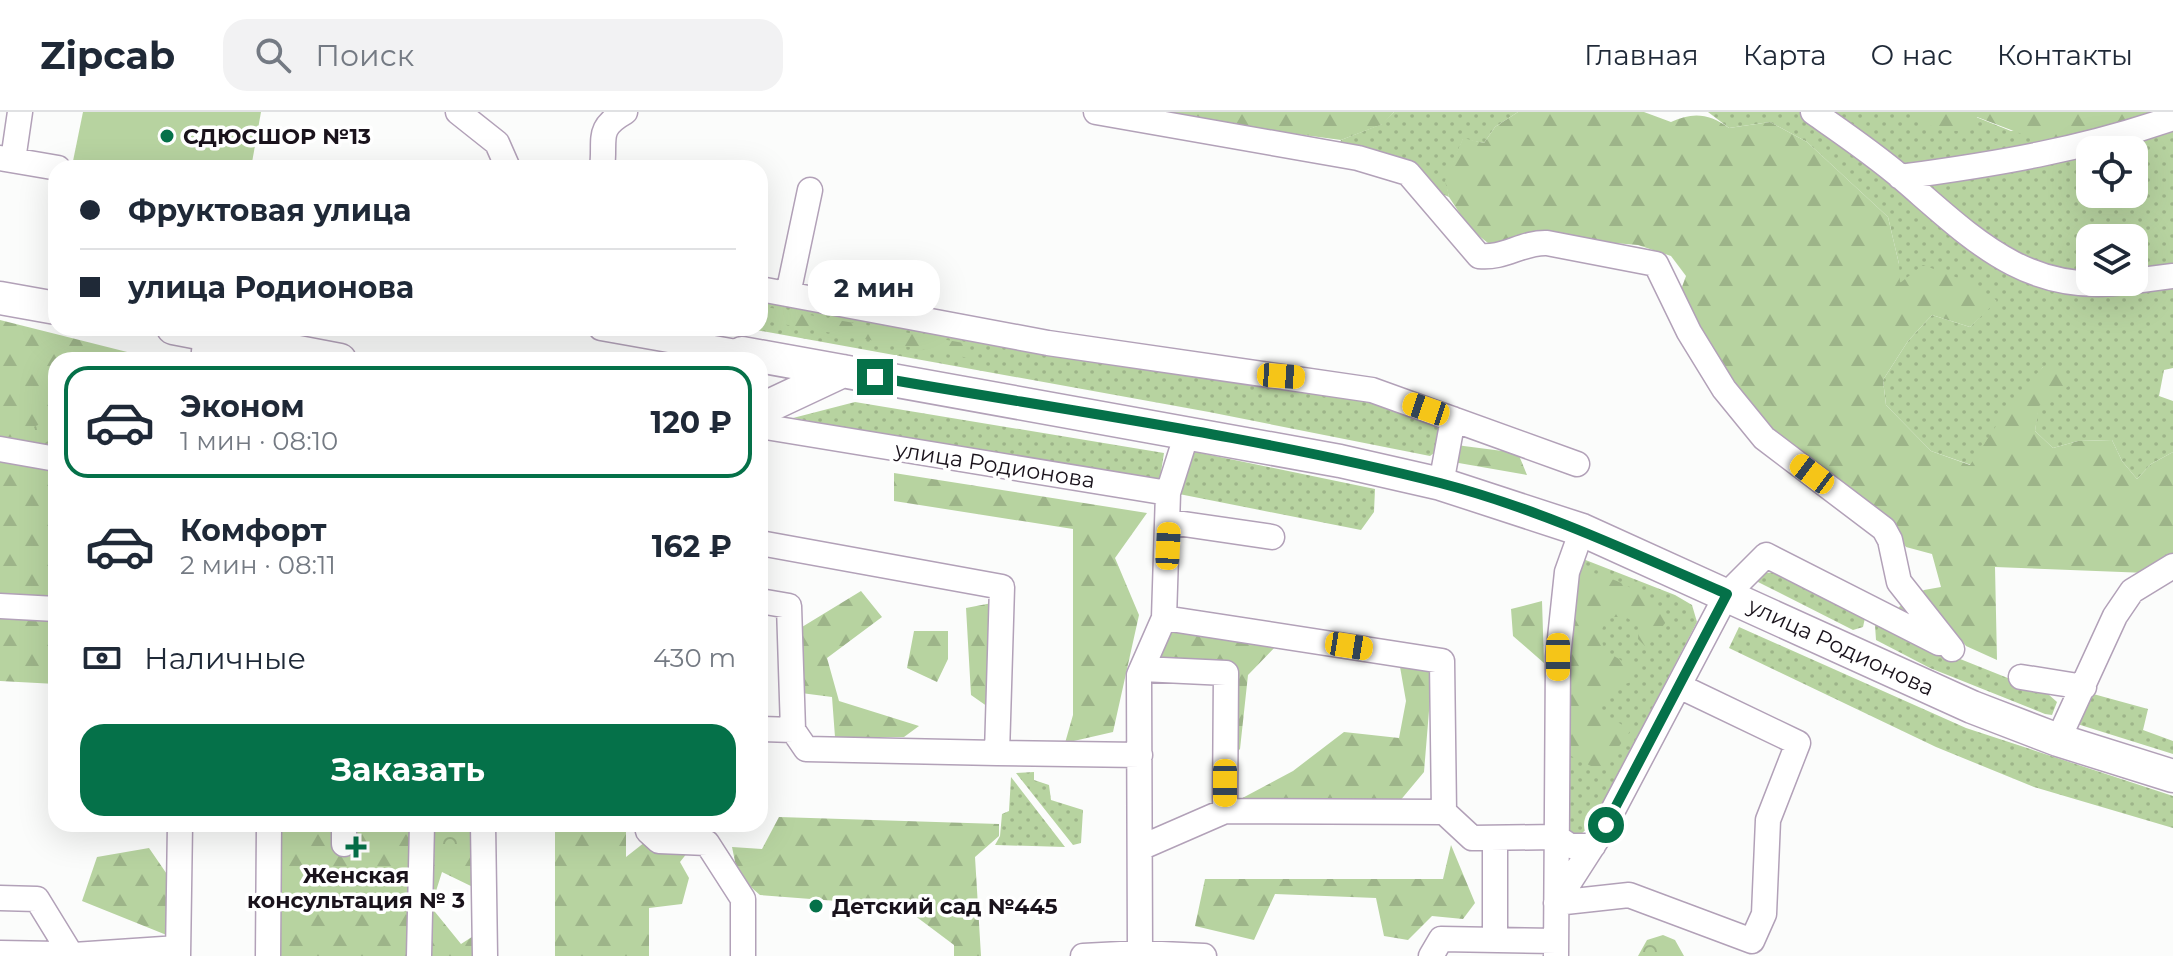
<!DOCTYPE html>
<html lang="ru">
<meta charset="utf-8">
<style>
:root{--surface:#fff;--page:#f2f2f3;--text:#1f2937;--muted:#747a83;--line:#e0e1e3;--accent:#057149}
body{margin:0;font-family:Montserrat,sans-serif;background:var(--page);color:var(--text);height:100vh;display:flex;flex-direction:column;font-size:30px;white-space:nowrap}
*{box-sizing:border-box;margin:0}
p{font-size:26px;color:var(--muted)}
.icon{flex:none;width:44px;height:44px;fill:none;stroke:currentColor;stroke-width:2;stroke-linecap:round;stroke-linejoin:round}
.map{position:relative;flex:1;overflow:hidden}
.sheet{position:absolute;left:48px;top:240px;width:720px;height:480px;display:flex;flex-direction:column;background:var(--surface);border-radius:24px;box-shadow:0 8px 32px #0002}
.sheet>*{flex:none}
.hud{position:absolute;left:48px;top:48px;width:720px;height:176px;border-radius:24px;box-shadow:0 8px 32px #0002;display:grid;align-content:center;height:176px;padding:0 32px;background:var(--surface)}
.controls{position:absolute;left:2076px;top:24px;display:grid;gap:16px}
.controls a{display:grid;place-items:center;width:72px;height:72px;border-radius:16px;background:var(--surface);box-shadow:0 8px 32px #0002;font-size:40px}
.end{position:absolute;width:36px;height:36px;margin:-18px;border:10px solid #057149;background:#fff;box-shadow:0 0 0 4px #fff}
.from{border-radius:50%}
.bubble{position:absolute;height:56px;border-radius:24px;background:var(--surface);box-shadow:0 8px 32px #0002;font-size:26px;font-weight:700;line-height:56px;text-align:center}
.car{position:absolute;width:24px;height:48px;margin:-24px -12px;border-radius:10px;box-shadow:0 0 6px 2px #0007;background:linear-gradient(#f5c518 24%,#345 0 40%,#f5c518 0 76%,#345 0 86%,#f5c518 0)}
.hud b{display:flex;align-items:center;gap:28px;height:76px;font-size:30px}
.hud b+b{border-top:2px solid var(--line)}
.hud i{width:20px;height:20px;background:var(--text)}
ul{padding:14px 0 0;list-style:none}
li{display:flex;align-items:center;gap:24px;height:112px;margin:0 16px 12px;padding:0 16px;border:4px solid transparent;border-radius:24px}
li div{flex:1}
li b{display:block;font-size:30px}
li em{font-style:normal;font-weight:700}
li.current{border-color:var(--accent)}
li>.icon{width:72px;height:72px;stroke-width:1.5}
.pay{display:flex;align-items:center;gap:20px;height:88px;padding:0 32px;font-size:30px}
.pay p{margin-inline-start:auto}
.action{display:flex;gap:16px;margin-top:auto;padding:16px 32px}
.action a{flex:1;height:92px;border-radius:24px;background:var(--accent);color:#fff;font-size:32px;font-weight:700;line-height:92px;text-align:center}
header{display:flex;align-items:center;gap:48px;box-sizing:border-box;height:112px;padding:0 40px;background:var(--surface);border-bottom:2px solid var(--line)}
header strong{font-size:38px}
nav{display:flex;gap:44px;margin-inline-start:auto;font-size:28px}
.search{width:560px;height:72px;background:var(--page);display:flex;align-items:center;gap:20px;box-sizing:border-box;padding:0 28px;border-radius:24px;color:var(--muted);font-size:30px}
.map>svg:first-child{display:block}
</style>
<header>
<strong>Zipcab</strong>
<div class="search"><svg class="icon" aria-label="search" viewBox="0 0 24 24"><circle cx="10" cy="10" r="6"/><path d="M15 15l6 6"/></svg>Поиск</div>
<nav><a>Главная</a><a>Карта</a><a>О нас</a><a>Контакты</a></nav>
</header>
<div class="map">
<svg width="2173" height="844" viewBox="0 0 2173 844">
<defs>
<pattern id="grass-dots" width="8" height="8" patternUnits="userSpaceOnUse" patternTransform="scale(2)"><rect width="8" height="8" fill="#b7d3a0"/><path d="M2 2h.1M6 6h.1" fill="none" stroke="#9db489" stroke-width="1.8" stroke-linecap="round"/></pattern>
<pattern id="forest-firs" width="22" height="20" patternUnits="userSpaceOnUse" patternTransform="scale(2)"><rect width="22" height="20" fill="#b7d3a0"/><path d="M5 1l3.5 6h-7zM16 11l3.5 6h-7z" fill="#9db489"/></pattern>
<pattern id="park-crowns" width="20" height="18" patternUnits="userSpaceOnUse" patternTransform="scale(2)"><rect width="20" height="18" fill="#b7d3a0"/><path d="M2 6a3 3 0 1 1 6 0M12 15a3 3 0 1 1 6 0" fill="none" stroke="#9db489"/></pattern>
</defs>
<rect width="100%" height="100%" fill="#fbfcfb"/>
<path fill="url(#grass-dots)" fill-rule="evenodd" d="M1394,0H1518L1495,15L1484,31L1463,27L1446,69L1449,85L1410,68L1335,45L1341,28L1382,12Z
M1708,0H1907L1976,5L2011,19L2173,0V256L2164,258L2159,284L2173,289V340L2151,352L2137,367L2122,349L2112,328L2078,329L2053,336L2035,319L2043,255L1971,353L1931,339L1886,293L1883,268L1908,229L1932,203L1970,215L1996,188L1899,172V152L1888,105L1807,30L1770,10L1729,16ZM2090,38H2134V82H2090ZM2090,126H2134V170H2090Z
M760,185L1366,284L1444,317L1438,338L1430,344L1209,300L745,216H760Z
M855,290L1164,341L1159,373L793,306Z
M1191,339L1375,377L1374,400L1361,418L1179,382Z
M1583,447L1675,483L1692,493L1697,510L1592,712L1580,723L1571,724L1566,719L1570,497Z
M1781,460L1865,506L1863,515L1853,518L1756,469L1763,461Z
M1875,513L2048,582L2057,590L2052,603L2045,602L1930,556L1876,528Z
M1739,515L1966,616L2173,684V716L2034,675L1936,635L1729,536Z
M2086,580L2148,597L2143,618L2173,629V642L2074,611Z
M1034,660V668L1049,673L1051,688L1083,698L1081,731L1073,733L1016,661Z
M1011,665L1065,735L995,733L1000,724L1002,702L1009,699Z"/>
<path fill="url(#forest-firs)" d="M1132,0H1394L1383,12L1341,28Z
M1518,0H1644L1671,10C1692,0 1709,1 1729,16L1770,10L1807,30L1888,105L1899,152L1900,171L1923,153L1969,170L1997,189L1970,215L1932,203L1908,229L1883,268L1886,293L1931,339L1970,353L2016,284L2043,255L2063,258L2073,271L2039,294L2035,319L2053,336L2078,329L2112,328L2122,349L2137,367L2151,352L2173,340V445L2147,461L1995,455L1997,548L1966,534L1948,511L1937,537L1905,525L1899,495L1924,478L1941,475L1932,442L1906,435L1894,420L1769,325L1731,275L1679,183L1686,164L1671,144L1638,133L1590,129L1501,137L1488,131L1470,117L1449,85L1445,69L1463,26L1484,31L1495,15Z
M1907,0H2164L2053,34L1977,5L1973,18C1950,22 1926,15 1907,0Z
M760,194L969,232V246L760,208Z
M0,208L159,248H56V572L0,569Z
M1456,333L1518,341L1527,363L1453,350Z
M894,361L1147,401L1115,446L1139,503L1113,620L1065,631L1073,603V417L894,389Z
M1580,458C1612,464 1651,480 1666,510L1646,535L1638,527L1639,514L1626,505H1608L1600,521L1604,538L1634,556L1631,570L1608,578L1597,598L1631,618L1601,659L1567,642L1570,497Z
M861,479L882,505L827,546L839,589L919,614L904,625H835L832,585L801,581L802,515Z
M1542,489L1544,551L1513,524L1511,497Z
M992,491L991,597L971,583L966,496Z
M1168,517L1280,530L1248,563L1240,637L1231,646L1217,556L1155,560Z
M914,519H948V547L937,570L907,556Z
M1396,532L1434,538L1424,660L1399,690L1233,691L1293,659L1344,620L1399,626L1406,589Z
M779,705L999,712V724L975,745L981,844H954V833L902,794L760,783L738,764L732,735L762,737Z
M263,712H475V776L442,760L431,795L461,832L478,821L476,844H260Z
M555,712H626V745L668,712L706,717L680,750L689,766L682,792L649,796V844H555Z
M1451,733L1475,791L1463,807L1432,804L1408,828L1384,824L1376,786L1275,782L1254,828L1195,814L1205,767H1443Z
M149,736L173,771L174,826L82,789L97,745Z"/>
<path fill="url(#park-crowns)" d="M56,305V343L0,330Z
M432,712H463V758L433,744Z
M1663,823L1675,828L1684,844H1638L1647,828Z"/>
<path fill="#b7d3a0" d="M83,0H261L251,56H118L73,49Z"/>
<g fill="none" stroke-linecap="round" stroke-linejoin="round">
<defs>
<path id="minor" d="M458,0L497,31L508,56
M1096,0L1358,46L1408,61L1479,144C1504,147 1522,130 1547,131L1656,152L1689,220L1724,277L1764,326L1884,417L1890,428L1899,470L1952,537
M1813,0C1843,21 1874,42 1902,66C1972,126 2026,184 2127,170
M0,46L58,56
M13,48L20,0
M602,56C606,27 595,17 625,0
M1900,65C1996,52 2081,38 2173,6
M2134,169L2173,164
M760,177L1048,231L1372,278L1577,352
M788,182L810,78
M601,216L742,241L744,248
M203,248L206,223
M760,314L1168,381L1187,321
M0,337L56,347
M1441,372L1453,307
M1168,381L1164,506L1442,549L1444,700L1472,726L1557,725L1570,734H1593
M1170,410L1272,425
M760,431L1002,475L997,641L1140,643
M760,489L789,494L793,618
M0,494L56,497
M1142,557L1226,561L1225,699L1444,700
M2021,565L2084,575
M760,617L793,618L806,637L997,641
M2058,628L2115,504L2132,479L2173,454
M344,712V732
M483,712L485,844
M647,712L648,719L659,729L707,731L743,787V844
M1140,736L1225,699
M0,786L37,787L72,844
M1556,791L1601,721L1727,482L1766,443L1939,531
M1556,791L1629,783L1752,829L1764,802L1768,708L1798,631L1679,574
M1495,828V726
M0,841L59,842
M1140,841L1139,563L1164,506
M59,844L178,836
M178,844L180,712
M268,844L269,712
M419,844L422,712
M1083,844L1140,841L1204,844
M1431,844L1441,827L1556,829
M1556,844L1558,545L1567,460L1582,418"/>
<path id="major" d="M0,186L56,196
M173,216L340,248
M742,241L1340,349L1441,372L1582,418L1972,595L2058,628L2173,664
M760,298L843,259"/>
</defs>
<use href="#minor" stroke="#b2a1b8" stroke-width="27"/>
<use href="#major" stroke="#b2a1b8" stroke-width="35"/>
<use href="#minor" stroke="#fff" stroke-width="24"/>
<use href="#major" stroke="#fff" stroke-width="32"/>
</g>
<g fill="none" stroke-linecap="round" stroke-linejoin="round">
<path stroke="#057149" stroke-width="10" d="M875,265C1063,298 1255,324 1440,371C1540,397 1633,441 1727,482L1606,713"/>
</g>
<g fill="#057149" stroke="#fff" stroke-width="3">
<circle cx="167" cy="24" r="8"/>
<path d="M352 723h8v8h8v8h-8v8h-8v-8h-8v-8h8z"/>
<circle cx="816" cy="794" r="8"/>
</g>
<g text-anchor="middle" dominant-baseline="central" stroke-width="7" stroke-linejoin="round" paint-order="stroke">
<g font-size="22" font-weight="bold" fill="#1a131c" stroke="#fff" text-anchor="start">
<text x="183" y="24">СДЮСШОР №13</text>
<text x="356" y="763" text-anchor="middle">Женская<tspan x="356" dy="25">консультация № 3</tspan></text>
<text x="832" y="794">Детский сад №445</text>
</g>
<g font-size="22" fill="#1a131c" stroke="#fff">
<text transform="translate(995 353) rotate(9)">улица Родионова</text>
<text transform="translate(1841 535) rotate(25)">улица Родионова</text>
</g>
</g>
</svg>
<div class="controls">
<a><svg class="icon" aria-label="locate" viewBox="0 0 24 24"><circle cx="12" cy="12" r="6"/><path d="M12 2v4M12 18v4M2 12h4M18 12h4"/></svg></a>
<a><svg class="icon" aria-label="layers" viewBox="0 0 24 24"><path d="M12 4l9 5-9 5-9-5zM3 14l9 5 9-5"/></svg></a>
</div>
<i class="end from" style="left:1606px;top:713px"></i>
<i class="end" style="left:875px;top:265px"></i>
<div class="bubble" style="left:808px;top:148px;width:132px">2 мин</div>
<i class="car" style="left:1281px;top:264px;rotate:94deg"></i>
<i class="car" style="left:1426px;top:297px;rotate:289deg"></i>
<i class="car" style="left:1812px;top:362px;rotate:307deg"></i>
<i class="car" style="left:1168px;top:434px;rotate:3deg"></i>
<i class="car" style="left:1349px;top:534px;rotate:99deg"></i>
<i class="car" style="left:1558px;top:545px;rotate:180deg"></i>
<i class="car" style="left:1225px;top:671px;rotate:180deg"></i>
<div class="hud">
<b><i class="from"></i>Фруктовая улица</b>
<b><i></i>улица Родионова</b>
</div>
<section class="sheet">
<ul>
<li class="current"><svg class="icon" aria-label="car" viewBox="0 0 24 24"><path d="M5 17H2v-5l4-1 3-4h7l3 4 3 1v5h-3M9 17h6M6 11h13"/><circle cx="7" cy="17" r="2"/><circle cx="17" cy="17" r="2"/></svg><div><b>Эконом</b><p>1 мин · 08:10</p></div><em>120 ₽</em></li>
<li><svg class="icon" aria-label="car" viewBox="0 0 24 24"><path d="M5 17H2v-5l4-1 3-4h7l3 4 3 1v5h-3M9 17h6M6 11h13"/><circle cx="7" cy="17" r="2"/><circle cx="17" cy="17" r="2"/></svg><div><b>Комфорт</b><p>2 мин · 08:11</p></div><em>162 ₽</em></li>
</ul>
<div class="pay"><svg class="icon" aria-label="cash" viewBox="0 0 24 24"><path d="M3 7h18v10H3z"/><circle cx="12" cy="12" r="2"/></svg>Наличные<p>430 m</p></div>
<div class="action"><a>Заказать</a></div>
</section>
</div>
